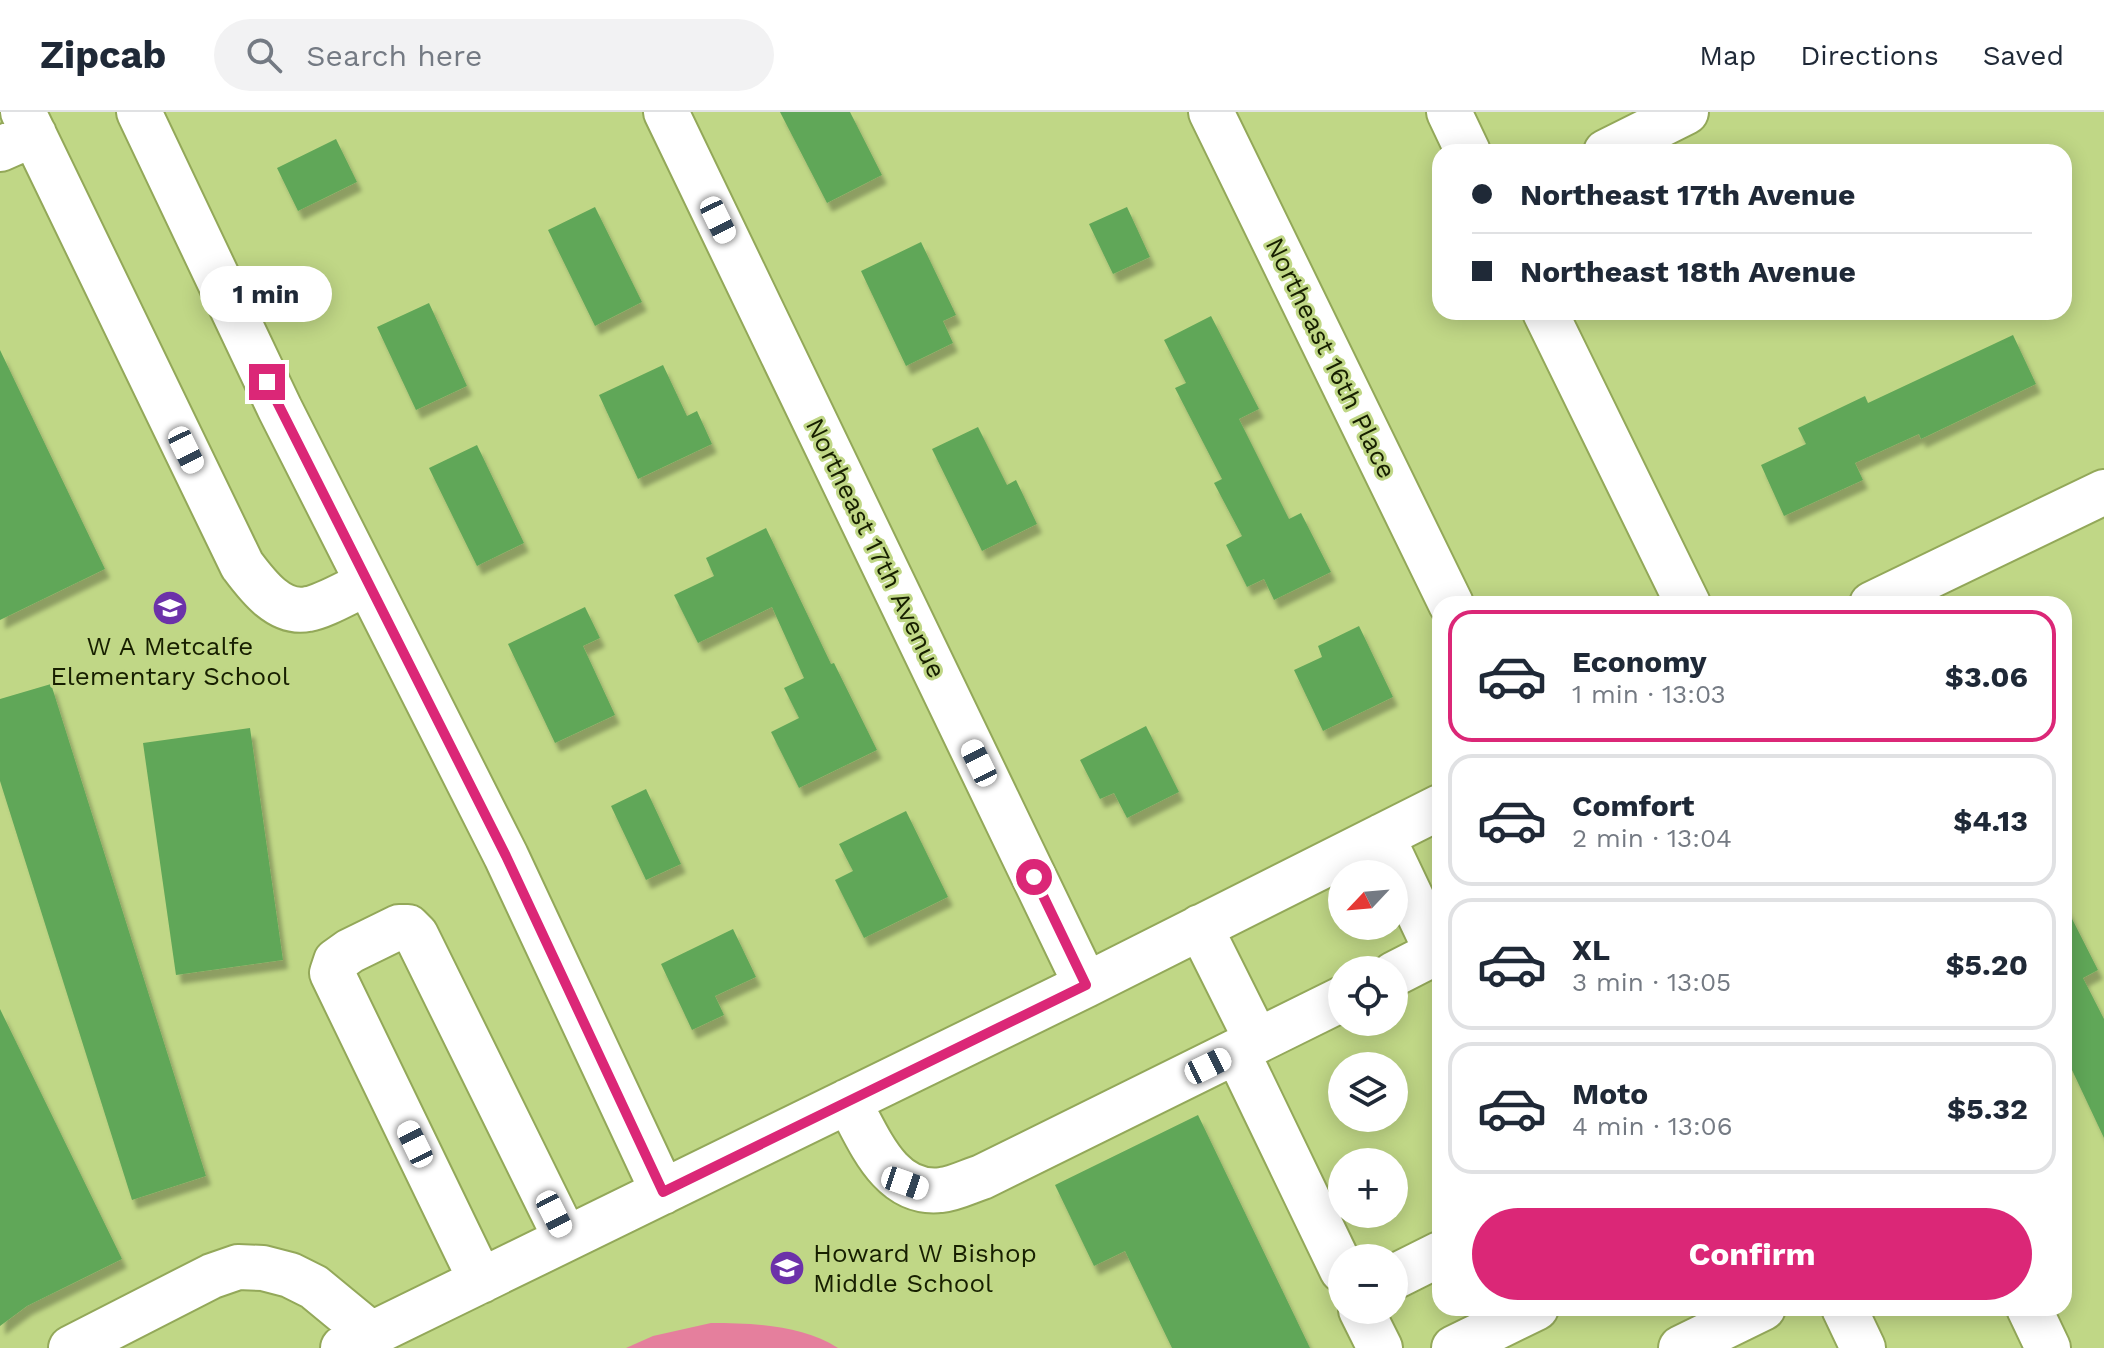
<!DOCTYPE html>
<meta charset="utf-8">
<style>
:root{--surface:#fff;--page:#f2f2f3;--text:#1f2937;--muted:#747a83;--line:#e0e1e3;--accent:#db2777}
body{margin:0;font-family:"Work Sans",sans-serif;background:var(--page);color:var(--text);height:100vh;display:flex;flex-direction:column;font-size:30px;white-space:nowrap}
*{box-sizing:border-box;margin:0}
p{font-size:26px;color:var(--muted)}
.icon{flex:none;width:44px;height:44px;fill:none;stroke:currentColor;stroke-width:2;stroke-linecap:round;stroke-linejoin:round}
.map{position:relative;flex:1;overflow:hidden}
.details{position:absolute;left:1432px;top:484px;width:640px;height:720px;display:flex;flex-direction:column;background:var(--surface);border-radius:24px;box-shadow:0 4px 20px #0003}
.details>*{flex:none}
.top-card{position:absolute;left:1432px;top:32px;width:640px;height:176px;border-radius:24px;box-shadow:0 4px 20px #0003;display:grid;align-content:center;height:176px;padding:0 40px;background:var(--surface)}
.needle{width:52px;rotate:244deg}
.buttons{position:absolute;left:1328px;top:748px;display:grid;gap:16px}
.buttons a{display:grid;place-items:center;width:80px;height:80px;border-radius:50%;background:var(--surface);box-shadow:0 4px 20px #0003;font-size:40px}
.end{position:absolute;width:36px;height:36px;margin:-18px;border:10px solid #db2777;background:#fff;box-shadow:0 0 0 4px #fff}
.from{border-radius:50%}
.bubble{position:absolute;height:56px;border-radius:28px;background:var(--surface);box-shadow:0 4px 20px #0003;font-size:26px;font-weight:700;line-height:56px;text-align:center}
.car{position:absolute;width:24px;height:48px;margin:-24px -12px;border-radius:10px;box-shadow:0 0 6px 2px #0007;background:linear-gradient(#fff 24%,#345 0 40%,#fff 0 76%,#345 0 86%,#fff 0)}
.top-card b{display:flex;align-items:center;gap:28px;height:76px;font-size:30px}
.top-card b+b{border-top:2px solid var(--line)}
.top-card i{width:20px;height:20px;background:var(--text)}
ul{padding:14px 0 0;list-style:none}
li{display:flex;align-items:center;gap:24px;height:132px;margin:0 16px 12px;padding:0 24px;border:4px solid var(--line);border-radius:24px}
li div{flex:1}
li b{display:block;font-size:30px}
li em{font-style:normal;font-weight:700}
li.selected{border-color:var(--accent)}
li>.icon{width:72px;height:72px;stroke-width:1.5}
.button{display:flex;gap:16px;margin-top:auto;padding:16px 40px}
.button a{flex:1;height:92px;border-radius:48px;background:var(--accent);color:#fff;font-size:32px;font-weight:700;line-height:92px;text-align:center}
header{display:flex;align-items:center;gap:48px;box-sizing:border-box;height:112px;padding:0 40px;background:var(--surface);border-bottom:2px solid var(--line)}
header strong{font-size:38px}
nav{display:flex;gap:44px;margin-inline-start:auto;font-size:28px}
.search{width:560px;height:72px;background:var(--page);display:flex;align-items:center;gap:20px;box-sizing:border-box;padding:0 28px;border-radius:44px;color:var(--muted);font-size:30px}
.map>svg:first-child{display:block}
</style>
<header>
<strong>Zipcab</strong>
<div class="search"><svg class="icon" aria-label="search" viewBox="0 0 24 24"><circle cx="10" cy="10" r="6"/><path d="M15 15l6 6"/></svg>Search here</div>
<nav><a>Map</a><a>Directions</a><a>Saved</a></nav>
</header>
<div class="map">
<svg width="2104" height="1236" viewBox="0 0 2104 1236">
<defs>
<filter id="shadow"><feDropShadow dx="5" dy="9" stdDeviation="2" flood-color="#0004"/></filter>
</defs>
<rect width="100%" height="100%" fill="#c0d786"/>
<path fill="#e57f9d" d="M711,1211C752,1211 802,1213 838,1236H626L653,1224Z"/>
<path fill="#61a758" filter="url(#shadow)" d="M780,0H850L882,63L827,91Z
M336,27L357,70L298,99L277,56Z
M595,95L642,190L595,214L548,118Z
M1127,95L1150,145L1113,162L1089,112Z
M921,130L956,203L943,209L953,231L906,254L861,159Z
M429,191L467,274L416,298L377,215Z
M1211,204L1259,297L1239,307L1289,407L1301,401L1331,460L1274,488L1264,467L1247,475L1226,433L1242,424L1214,371L1222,367L1175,276L1186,271L1164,228Z
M2013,223L2036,272L1921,327L1919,322L1855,351L1863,368L1784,404L1761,353L1806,332L1798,316L1865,284L1868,291Z
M0,238L105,457L0,508Z
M663,253L687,304L697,299L712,332L638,367L599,283Z
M978,315L1007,373L1016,368L1037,412L982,439L932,337Z
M477,333L524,431L477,454L429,356Z
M766,416L831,552L834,551L877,638L799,676L771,620L799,606L784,576L804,566L772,495L698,531L674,483L714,464L706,446Z
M585,495L600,526L583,534L615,603L555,631L508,532Z
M1359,514L1393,585L1323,619L1294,558L1322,545L1318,534Z
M51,572L206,1064L132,1088L0,669V587Z
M1146,614L1179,680L1127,706L1114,681L1100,687L1080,648Z
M250,616L283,848L176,863L143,631Z
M646,677L681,752L646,768L611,694Z
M906,699L948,785L864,826L835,768L853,759L839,732Z
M2064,791L2098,858L2083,866L2104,907V1026L2064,941Z
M733,817L756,865L715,884L724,903L692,918L661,852Z
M0,897L122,1147L27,1194L0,1214Z
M1198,1003L1310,1236H1172L1125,1139L1094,1154L1055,1073Z"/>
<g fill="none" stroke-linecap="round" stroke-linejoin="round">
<defs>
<path id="minor" d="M23,0L242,453C257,473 279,503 308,497C325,494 351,478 368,471
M139,0L280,297L506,744L663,1080
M666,0L1086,873
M1211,0L1451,492
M1449,0L1468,40
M0,37L34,22
M1606,40L1686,0
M1545,200L1688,492
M1872,492L2104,380
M1382,724L1437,840L1394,862
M1200,815L1257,929
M1237,940L1342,1158
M848,989C869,1026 889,1084 941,1078C954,1077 969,1069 982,1065L1342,887
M1394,1165L1440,1142
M481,1169L332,861L336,849L350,839L399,815H408L416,823L566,1127
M1844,1196L1863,1236
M2029,1196L2048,1236
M1361,1198L1380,1236
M71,1236L212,1164L238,1155L263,1156L290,1163L314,1175L371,1222
M343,1236L1086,873L1440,695
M1454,1236L1536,1196
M1681,1236L1763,1196"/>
</defs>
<use href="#minor" stroke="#93a859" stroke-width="48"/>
<use href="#minor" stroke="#fff" stroke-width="44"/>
</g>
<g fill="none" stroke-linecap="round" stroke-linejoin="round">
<path stroke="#db2777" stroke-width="10" d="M267,270L506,744L663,1080L1086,873L1034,765"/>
</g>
<defs>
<symbol id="school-disc" viewBox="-11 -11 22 22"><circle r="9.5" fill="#6c32a9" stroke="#c0d786"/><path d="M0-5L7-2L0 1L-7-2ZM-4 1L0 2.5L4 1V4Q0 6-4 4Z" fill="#fff"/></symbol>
</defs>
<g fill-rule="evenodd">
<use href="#school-disc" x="150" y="476" width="40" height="40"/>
<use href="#school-disc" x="767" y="1136" width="40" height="40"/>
</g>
<g text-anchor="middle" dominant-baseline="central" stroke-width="6" stroke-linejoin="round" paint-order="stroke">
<g font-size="26" fill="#171f00" stroke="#c0d786">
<text transform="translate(1331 246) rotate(64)">Northeast 16th Place</text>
<text transform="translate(876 436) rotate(64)">Northeast 17th Avenue</text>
</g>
<g font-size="26" fill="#171f00" stroke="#c0d786">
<text x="170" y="534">W A Metcalfe<tspan x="170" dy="30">Elementary School</tspan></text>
<text x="813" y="1141" text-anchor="start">Howard W Bishop<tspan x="813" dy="30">Middle School</tspan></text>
</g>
</g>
</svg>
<div class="buttons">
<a><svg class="needle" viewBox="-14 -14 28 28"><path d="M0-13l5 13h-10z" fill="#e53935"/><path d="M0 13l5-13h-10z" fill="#747a83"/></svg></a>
<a><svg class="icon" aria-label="locate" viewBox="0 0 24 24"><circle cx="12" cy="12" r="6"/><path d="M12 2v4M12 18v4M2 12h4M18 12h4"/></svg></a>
<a><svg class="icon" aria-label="layers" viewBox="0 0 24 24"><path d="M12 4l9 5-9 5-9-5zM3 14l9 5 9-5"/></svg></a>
<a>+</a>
<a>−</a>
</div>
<i class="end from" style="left:1034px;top:765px"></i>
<i class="end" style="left:267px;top:270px"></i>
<div class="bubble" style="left:200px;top:154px;width:132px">1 min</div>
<i class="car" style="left:718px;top:108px;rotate:154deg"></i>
<i class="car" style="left:186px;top:338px;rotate:154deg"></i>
<i class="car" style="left:979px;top:651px;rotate:334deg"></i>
<i class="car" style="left:1208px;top:954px;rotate:64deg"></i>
<i class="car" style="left:415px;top:1032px;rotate:334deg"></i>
<i class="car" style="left:905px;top:1071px;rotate:109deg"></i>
<i class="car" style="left:554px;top:1102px;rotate:153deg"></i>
<div class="top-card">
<b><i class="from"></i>Northeast 17th Avenue</b>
<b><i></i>Northeast 18th Avenue</b>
</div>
<section class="details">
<ul>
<li class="selected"><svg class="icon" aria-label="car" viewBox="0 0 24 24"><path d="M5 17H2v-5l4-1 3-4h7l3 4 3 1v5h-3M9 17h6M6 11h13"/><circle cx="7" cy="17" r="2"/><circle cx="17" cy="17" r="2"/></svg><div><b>Economy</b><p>1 min · 13:03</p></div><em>$3.06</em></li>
<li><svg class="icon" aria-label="car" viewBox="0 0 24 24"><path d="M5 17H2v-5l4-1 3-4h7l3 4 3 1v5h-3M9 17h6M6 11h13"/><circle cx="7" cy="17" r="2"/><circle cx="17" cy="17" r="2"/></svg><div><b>Comfort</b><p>2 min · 13:04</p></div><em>$4.13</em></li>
<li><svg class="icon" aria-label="car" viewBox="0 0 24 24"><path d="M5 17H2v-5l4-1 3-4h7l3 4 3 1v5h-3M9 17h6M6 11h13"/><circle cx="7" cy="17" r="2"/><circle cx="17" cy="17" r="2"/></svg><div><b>XL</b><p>3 min · 13:05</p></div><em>$5.20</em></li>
<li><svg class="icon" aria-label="car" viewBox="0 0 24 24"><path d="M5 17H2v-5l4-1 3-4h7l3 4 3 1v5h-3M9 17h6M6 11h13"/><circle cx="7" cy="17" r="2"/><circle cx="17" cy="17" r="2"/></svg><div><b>Moto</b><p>4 min · 13:06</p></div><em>$5.32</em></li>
</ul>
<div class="button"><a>Confirm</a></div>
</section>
</div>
